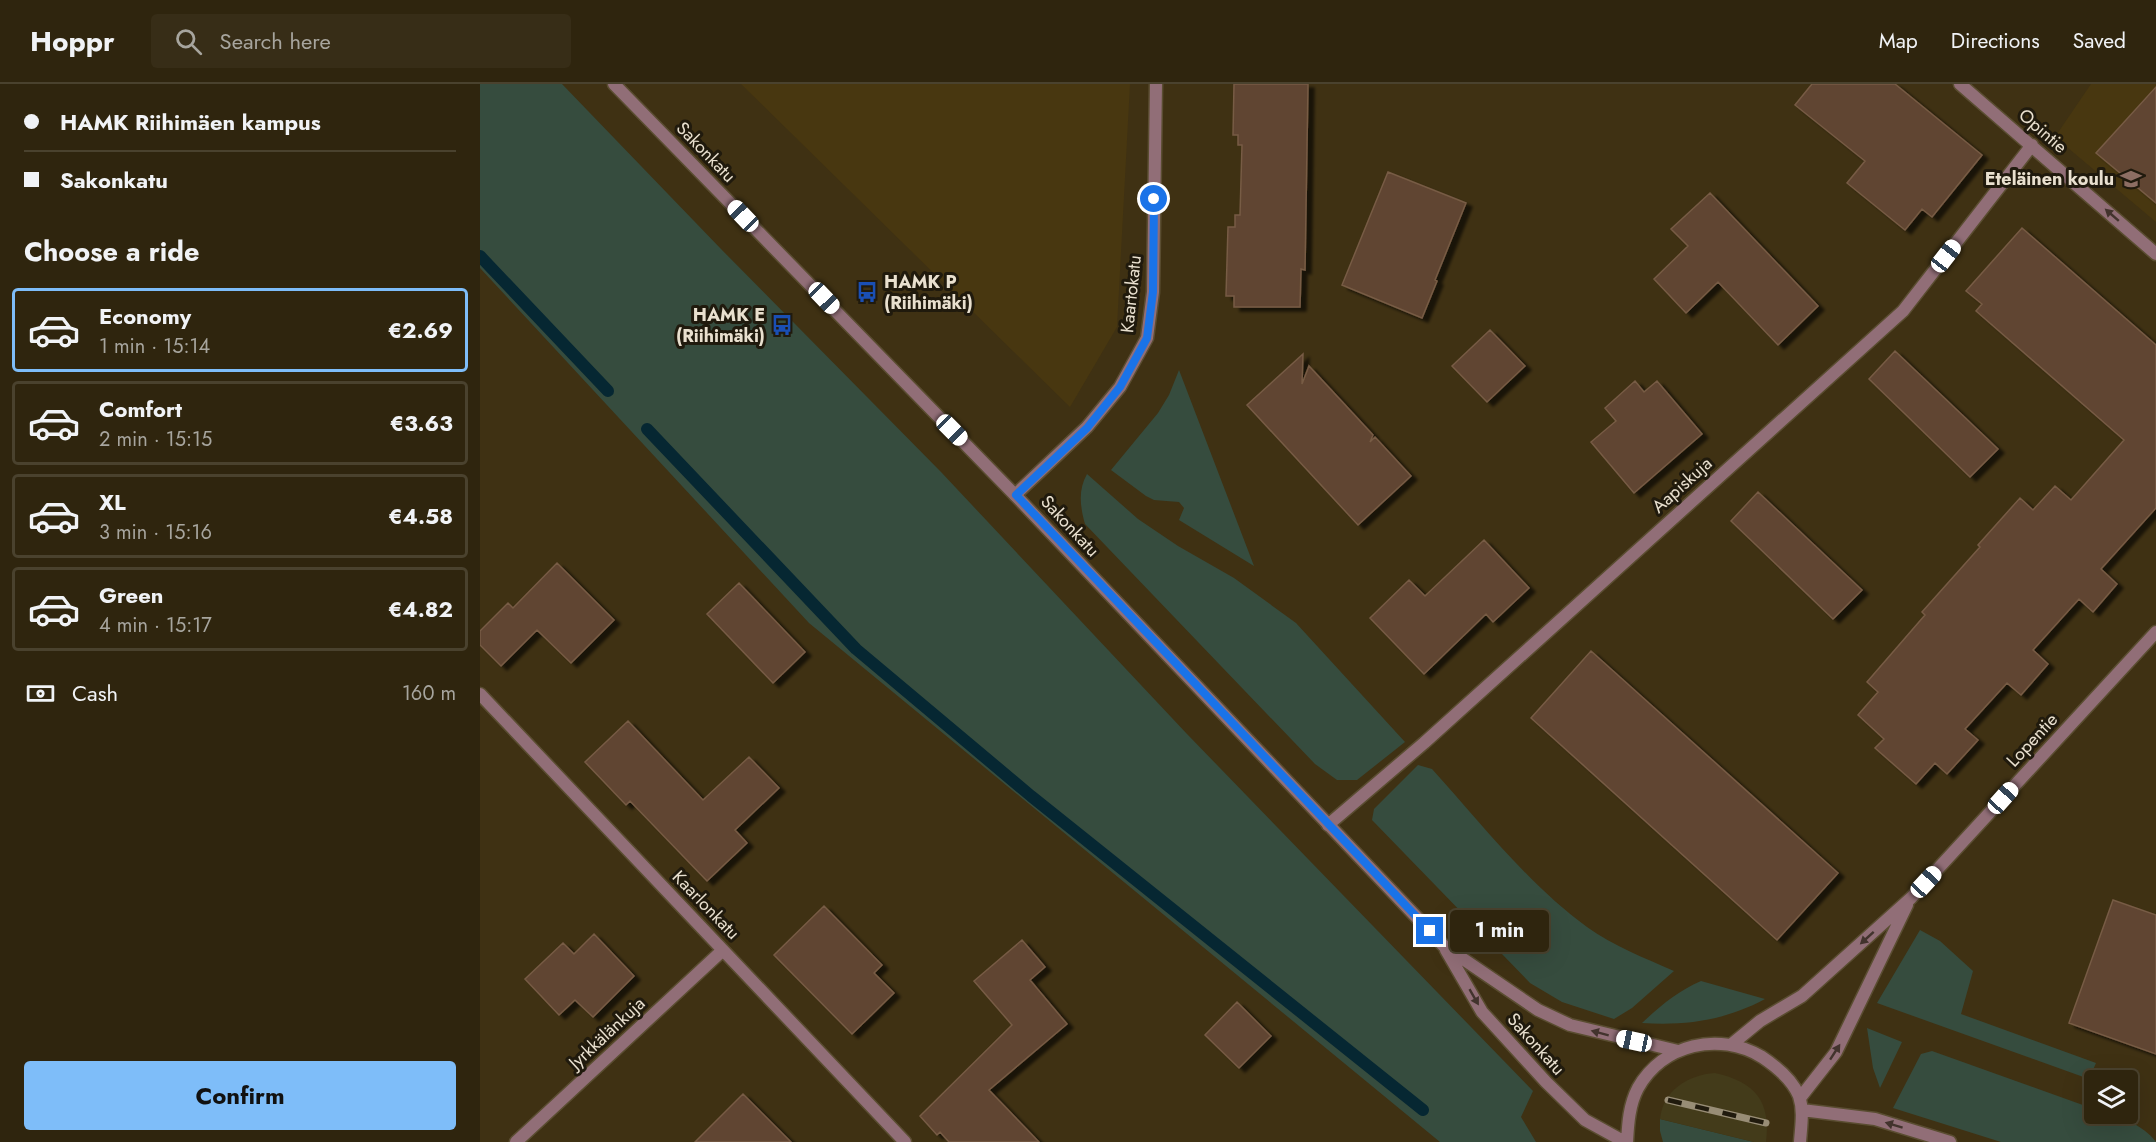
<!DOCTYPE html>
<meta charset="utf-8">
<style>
:root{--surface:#2f250e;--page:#372d17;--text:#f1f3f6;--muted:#a7a59e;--line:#4a422e;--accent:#7ebdf9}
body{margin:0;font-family:Jost,sans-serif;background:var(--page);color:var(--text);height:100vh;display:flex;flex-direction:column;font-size:22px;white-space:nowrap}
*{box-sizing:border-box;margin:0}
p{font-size:20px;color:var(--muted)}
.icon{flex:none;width:33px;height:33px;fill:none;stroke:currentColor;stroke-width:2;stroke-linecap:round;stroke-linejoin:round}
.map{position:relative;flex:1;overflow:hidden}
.details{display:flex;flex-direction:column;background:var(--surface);width:480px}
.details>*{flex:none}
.banner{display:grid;align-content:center;height:132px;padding:0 24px;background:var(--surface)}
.fabs{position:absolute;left:1604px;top:986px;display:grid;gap:12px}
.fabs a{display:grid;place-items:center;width:54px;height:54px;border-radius:6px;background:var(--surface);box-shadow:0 6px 24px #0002,0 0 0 2px var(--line);font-size:30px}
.end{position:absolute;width:27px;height:27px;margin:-14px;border:8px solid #1a73e8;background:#fff;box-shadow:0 0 0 3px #fff}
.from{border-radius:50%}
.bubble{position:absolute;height:42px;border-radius:6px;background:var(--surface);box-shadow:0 6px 24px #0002,0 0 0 2px var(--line);font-size:20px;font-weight:700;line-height:42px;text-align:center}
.car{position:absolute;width:18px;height:36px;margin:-18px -9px;border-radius:8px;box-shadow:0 0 4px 2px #0007;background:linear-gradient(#fff 24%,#345 0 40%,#fff 0 76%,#345 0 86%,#fff 0)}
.banner b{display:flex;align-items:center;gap:21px;height:57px;font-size:22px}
.banner b+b{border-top:2px solid var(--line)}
.banner i{width:15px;height:15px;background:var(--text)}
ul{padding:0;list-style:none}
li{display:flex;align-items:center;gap:18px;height:84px;margin:0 12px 9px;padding:0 12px;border:3px solid var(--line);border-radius:6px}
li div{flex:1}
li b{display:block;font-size:22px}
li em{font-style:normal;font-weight:700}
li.on{border-color:var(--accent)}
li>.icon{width:54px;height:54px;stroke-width:1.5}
h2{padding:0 24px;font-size:27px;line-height:72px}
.pay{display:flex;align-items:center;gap:15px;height:66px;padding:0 24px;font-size:22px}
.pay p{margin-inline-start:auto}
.cta{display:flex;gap:12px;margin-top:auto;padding:12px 24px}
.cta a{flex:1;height:69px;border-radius:6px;background:var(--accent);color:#111;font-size:24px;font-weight:700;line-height:69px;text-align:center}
header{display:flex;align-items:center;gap:36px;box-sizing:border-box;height:84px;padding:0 30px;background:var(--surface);border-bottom:2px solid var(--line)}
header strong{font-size:28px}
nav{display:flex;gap:33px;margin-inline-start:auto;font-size:21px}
.search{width:420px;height:54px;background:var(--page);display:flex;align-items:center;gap:15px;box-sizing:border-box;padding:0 21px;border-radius:6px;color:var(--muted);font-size:22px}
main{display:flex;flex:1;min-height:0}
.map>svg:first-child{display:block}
</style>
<header>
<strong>Hoppr</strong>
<div class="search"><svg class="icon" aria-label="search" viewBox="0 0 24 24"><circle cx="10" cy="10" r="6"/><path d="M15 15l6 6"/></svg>Search here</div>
<nav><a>Map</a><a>Directions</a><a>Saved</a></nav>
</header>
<main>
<section class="details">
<div class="banner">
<b><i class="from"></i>HAMK Riihimäen kampus</b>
<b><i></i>Sakonkatu</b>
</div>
<h2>Choose a ride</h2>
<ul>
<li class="on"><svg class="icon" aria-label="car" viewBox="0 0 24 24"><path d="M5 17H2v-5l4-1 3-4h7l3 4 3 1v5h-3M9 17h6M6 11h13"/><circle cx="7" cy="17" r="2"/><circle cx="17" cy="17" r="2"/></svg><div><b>Economy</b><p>1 min · 15:14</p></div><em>€2.69</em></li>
<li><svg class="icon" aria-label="car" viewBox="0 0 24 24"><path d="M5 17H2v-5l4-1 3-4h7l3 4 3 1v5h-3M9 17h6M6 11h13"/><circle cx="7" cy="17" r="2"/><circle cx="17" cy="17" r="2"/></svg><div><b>Comfort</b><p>2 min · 15:15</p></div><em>€3.63</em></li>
<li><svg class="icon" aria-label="car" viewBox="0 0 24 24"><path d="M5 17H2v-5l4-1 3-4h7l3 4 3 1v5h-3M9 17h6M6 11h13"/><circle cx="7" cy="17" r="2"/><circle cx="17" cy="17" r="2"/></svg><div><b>XL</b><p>3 min · 15:16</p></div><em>€4.58</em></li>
<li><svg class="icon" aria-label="car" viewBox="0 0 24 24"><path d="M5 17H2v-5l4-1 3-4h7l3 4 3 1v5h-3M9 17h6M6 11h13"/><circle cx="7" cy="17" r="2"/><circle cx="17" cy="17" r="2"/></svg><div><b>Green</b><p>4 min · 15:17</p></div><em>€4.82</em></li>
</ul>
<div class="pay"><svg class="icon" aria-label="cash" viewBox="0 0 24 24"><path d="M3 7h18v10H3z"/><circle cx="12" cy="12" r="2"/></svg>Cash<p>160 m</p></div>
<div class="cta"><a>Confirm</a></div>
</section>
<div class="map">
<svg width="1676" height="1058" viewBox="0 0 1676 1058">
<defs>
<filter id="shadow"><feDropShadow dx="6" dy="4" stdDeviation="1.5" flood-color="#0009"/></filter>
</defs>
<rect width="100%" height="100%" fill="#3f3113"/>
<path fill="#483710" d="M261,0H650L637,243L590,323Z
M1611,0H1676V138L1575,53Z"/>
<path fill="#364c3e" d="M0,0H82L241,165L461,388L707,650L1053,1007L1041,1033L1056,1058H960L329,539L0,184Z
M699,286L774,482L699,436L704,424L699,418L674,416L666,412L631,386L678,329L689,311Z
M607,390L658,435L698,462L754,494L816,539L925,658L877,696H857L835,680L605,440C600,422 598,406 607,390Z
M938,681L952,685C999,737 1050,802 1107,843C1133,862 1165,874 1194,887L1152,924L1134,935L1082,918L1050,899L892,736L894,725Z
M1440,846L1460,857L1493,887L1481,930L1616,979L1609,995L1397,919Z
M1221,897L1285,915C1246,936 1206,942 1162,939C1180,922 1198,907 1221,897Z
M1387,944L1422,958L1400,1004L1393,984Z
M1452,967L1614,1025V1029C1635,1029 1664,1041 1676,1058H1521L1413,1024L1441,970Z
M1180,1035L1274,1058H1183L1180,1047Z"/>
<path fill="#433b1a" d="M1235,989C1275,998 1291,1017 1286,1058H1274L1180,1035C1183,1006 1208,991 1235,989Z"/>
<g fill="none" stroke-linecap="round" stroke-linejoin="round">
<path stroke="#062732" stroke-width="12" d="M0,172L128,307
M167,345L376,565L551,712L943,1026"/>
</g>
<path fill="#604530" stroke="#775b45" stroke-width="1.5" filter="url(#shadow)" d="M754,0H828L825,186L821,185L820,223H754V212H746L748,143H755V131H760L762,61H758V51H753Z
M1332,0H1415L1502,71L1452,133L1442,125L1425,146L1367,99L1385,77L1315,21Z
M1676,3V119L1616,69Z
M908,88L986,119L955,196L957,197L942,234L862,201Z
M1230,109L1338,222L1298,261L1238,198L1206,229L1174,195L1208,162L1191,145Z
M1542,144L1676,261V424L1621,485L1637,500L1613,528L1599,515L1553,566L1568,580L1541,611L1527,599L1485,645L1498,656L1467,690L1455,679L1436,700L1395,664L1404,655L1378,631L1398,608L1387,598L1445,531L1442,528L1500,463L1498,461L1540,414L1553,426L1575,402L1591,416L1644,356L1496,227L1502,220L1486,207Z
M1010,246L1045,282L1007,318L972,282Z
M1415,267L1518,365L1490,393L1389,295Z
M823,270L822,300L829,282L893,351L890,358L895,353L931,392L878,441L767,321Z
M1155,297L1164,308L1177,297L1222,350L1154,409L1111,358L1136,337L1125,324Z
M1278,408L1382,506L1353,535L1251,437Z
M1004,456L1049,504L1013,538L1006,530L944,590L890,534L929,496L945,512Z
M77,479L134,536L91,579L57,546L21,582L0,561V547L28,519L33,524Z
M259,499L325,568L293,599L227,530Z
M1111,567L1358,789L1297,856L1051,634Z
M148,637L223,716L269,673L299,704L255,746L267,759L227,797L150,717L146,721L105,678Z
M1633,816L1676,831V970L1589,939Z
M344,822L402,881L394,889L414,909L372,950L294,871Z
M114,850L154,892L113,933L95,916L79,931L45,895L83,859L94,870Z
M542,856L565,883L550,896L587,940L509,1006L559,1058H469L460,1048L457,1051L440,1032L532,941L494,897Z
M757,918L791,952L759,984L725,951Z
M263,1010L311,1058H215Z"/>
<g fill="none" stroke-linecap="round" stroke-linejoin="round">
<defs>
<path id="minor" d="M1480,0L1676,170
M535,411L607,343L640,303L667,254L673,208L676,0
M0,610L425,1058
M848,741L944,659L1423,227L1552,61
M36,1058L243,866"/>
<path id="tertiary" d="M134,0L535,411L964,862L1058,926L1090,941L1198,967
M966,866L1002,928L1066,998L1105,1036L1145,1058
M1252,960L1280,937L1322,912L1431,814L1676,548
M1320,1014L1356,968L1427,821
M1322,1026L1395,1035L1470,1058
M1147,1058C1148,1040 1149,1021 1158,1004C1183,960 1239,947 1282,973C1297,983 1312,995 1319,1012C1324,1027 1321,1043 1320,1058"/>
</defs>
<use href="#minor" stroke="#5a4d31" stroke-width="15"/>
<use href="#tertiary" stroke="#5a4d31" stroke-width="15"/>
<use href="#minor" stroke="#916e77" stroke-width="12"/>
<use href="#tertiary" stroke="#916e77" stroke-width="12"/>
<defs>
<path id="rail" d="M1188,1016L1286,1039"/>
</defs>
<use href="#rail" stroke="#988d76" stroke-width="7"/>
<use href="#rail" stroke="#201a0d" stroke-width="4.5" stroke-dasharray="14" stroke-linecap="butt"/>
</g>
<defs><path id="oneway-solid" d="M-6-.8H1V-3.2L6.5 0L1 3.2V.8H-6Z" transform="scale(1.5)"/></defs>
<g fill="#42332d">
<use href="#oneway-solid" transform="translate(1632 131) rotate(-139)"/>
<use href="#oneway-solid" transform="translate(1387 854) rotate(138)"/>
<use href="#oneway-solid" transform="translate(994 913) rotate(60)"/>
<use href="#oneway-solid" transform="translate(1120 949) rotate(-165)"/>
<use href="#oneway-solid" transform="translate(1355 968) rotate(-57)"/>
<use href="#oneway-solid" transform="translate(1414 1041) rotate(-163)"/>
</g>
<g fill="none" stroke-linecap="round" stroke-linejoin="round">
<path stroke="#1a73e8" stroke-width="8" d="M674,115L673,208L667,254L640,303L607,344L536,411L950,847"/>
</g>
<defs>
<symbol id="school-bare" viewBox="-9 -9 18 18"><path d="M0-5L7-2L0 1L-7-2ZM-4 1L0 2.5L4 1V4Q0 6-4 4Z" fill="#8d6e63" stroke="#201a0d" stroke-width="2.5" paint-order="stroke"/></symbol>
<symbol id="bus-bare" viewBox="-9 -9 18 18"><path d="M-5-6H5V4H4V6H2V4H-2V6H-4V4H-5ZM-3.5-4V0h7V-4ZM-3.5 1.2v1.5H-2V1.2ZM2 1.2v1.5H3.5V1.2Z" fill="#1a4fb4" stroke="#201a0d" stroke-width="2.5" paint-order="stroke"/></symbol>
</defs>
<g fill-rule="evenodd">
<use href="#school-bare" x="1636" y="80" width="30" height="30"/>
<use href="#bus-bare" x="372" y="193" width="30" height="30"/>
<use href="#bus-bare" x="287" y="226" width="30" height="30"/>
</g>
<g text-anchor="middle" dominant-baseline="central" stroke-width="6" stroke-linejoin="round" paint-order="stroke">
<g font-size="18" fill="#e9e0cf" stroke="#201a0d">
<text transform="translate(1563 47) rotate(41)">Opintie</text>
<text transform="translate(226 68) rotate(46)">Sakonkatu</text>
<text transform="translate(651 210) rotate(-84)">Kaartokatu</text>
<text transform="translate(1202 401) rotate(-42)">Aapiskuja</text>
<text transform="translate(590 442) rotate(47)">Sakonkatu</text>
<text transform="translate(1552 656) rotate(-47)">Lopentie</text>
<text transform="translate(226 821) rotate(46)">Kaarlonkatu</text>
<text transform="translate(127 949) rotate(-43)">Jyrkkälänkuja</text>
<text transform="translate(1056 960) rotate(48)">Sakonkatu</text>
</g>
<g font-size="18" font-weight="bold" fill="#e9e0cf" stroke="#201a0d" text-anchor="end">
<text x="1634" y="95">Eteläinen koulu</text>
<text x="404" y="198" text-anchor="start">HAMK P<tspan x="404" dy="21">(Riihimäki)</tspan></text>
<text x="285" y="231">HAMK E<tspan x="285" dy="21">(Riihimäki)</tspan></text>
</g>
</g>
</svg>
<div class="fabs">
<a><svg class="icon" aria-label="layers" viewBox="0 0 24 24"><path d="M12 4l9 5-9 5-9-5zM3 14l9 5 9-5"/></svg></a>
</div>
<i class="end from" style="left:674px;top:115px"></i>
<i class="end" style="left:950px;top:847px"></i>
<div class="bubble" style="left:970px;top:826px;width:99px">1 min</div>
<i class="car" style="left:263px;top:132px;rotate:316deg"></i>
<i class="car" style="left:1466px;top:172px;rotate:38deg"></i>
<i class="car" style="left:344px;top:214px;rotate:136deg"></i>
<i class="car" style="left:472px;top:346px;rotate:135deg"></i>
<i class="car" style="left:1523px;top:714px;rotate:42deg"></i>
<i class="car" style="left:1446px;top:798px;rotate:43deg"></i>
<i class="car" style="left:1154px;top:957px;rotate:282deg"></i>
</div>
</main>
